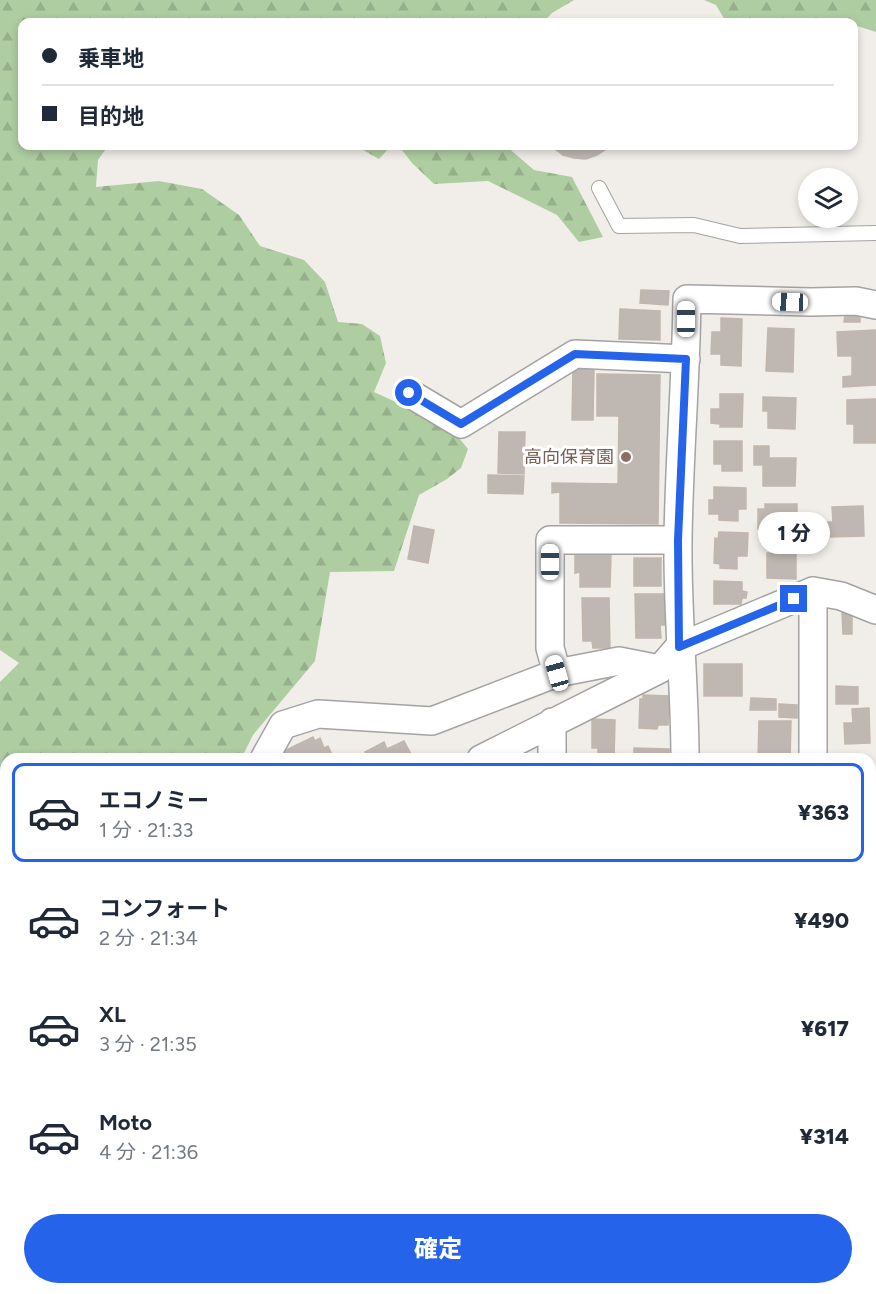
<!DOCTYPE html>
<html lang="ja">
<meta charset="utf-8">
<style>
:root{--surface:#fff;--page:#f6f6f7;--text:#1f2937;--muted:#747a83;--line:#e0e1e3;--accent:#2563eb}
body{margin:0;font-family:Figtree,"Noto Sans JP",sans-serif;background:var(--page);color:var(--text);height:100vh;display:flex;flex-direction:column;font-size:22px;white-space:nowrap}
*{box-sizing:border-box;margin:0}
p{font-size:20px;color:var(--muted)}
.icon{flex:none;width:33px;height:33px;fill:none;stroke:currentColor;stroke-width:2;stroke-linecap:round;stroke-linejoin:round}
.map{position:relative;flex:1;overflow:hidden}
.details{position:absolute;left:0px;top:753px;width:876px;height:542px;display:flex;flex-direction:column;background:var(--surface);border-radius:18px 18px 0 0;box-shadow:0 3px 9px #0003}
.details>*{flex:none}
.hud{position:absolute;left:18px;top:18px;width:840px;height:132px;border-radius:12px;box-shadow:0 3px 9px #0003;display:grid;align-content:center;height:132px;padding:0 24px;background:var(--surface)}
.tools{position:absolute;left:798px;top:168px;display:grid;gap:12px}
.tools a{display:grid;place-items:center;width:60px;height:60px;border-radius:50%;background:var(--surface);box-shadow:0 3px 9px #0003;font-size:30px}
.end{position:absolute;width:27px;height:27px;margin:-14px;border:8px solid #2563eb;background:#fff;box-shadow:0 0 0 3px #fff}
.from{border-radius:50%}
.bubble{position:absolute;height:42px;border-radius:21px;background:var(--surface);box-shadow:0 3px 9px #0003;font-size:20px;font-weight:800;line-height:42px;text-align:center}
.car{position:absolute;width:18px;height:36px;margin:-18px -9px;border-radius:8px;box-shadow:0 0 4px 2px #0007;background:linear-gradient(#fff 24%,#345 0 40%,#fff 0 76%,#345 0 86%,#fff 0)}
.hud b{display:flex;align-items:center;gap:21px;height:57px;font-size:22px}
.hud b+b{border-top:2px solid var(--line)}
.hud i{width:15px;height:15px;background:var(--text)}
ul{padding:10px 0 0;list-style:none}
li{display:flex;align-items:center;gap:18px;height:99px;margin:0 12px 9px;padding:0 12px;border:3px solid transparent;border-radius:12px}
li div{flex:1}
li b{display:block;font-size:22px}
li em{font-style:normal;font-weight:800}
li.on{border-color:var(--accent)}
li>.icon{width:54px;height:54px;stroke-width:1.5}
.button{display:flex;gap:12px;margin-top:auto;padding:12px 24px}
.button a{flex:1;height:69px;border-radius:36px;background:var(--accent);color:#fff;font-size:24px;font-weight:800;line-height:69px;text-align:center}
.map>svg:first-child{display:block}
</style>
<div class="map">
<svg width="876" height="1294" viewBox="0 0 876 1294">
<defs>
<pattern id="forest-firs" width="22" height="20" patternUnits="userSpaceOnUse" patternTransform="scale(1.5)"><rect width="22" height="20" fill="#aecda1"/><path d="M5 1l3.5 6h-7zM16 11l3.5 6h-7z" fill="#95b08a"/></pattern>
</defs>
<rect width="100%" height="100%" fill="#f1eee9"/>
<path fill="url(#forest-firs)" d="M0,0H574L552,13L543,22H22V146H108L98,160L96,187L159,181L202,189L239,215L260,246L304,260L325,282L338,322L362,324L380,336L386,363L374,392L450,427L468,449L461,468L447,479L419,495L394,571L330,572L315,661L253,735L241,759H6V776L0,772V682L19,663L0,650Z
M704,0H876V32L854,25V22L836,20L832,22H726L716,5Z
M356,146H391L379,159Z
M399,146H506L534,170L572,177L603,237L579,242L557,215L488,181L434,184L412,163Z"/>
<path fill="#bfb8b2" stroke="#c2b6ac" stroke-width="1.5" d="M551,146H611L597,155L586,159L574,158L563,155Z
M641,290L669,291L668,305L640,303Z
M620,309L660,311V340L619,339Z
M845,315H860V322H844Z
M721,318L742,319L741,366L721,365V354H711L712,332H721Z
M768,328L794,329L793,372L766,371Z
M876,330V385L843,387V377L852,376V356H838L837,332Z
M573,369H594L593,420H572Z
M597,374L660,375L658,524L560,523V492L552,493V483L618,484L619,416H597Z
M720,394H743L742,427H720V424L711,423V409H720Z
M763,397L796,398L795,429L768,428V411H763Z
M876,399V443H854V424H847V400Z
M499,432H525L524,474L498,473Z
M714,441H742V471H722V464H714Z
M754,446H769V458H796L795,486H763V465H754Z
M488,475L524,476L523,494L488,493Z
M714,487L746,488V509H738V521L719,520V514H709V500H714Z
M765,504H797V536H766L767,529H758V509H765Z
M863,506L864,536L829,537L828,522H833L832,507Z
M414,526L434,530L428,563L408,559Z
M719,532L748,533L747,556H737V569L720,568V564L714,563L715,538L718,539Z
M575,553L611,554L610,587H580V572L575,573Z
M767,553L796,554V579L767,578Z
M634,558H661V586H634Z
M714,581L742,582V591L747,592L746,598H742L741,604H714Z
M635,594H665V625H660L661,638H636Z
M582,598H609L610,648H593L592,641H583Z
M852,612V634H843L842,613Z
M704,664H742V696H704Z
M836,686L858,687V704H836Z
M643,695L669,696L668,725H658L657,729L639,728L640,699H643Z
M751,698L776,699V710H750Z
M779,704L797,705V718L779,717Z
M869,708L870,743L845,744L844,723H853L852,709Z
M592,719L615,720L614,759H598V748H592Z
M759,721H791L790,759H758Z
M313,737L315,741L320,738L324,748L328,746L334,759H288L284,751Z
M404,741L412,756L407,759H369L365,752L384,742L387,749Z
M634,748L669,749V756L634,755Z
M870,879H876L874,933H870Z
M870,944L876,945L874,1002H870Z
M2,1029H6V1064H0Z
M870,1032L876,1033V1067L870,1066Z
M870,1105H872V1150H870Z
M2,1111H6V1141H0Z
M0,1142H6V1152H0Z
M870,1166H876V1200L870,1199Z
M0,1177H6V1215H0Z
M0,1281H6V1288H57L56,1294H0Z
M74,1288H104V1294H74Z
M173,1288H196V1294H173Z
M218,1288H245V1294H218Z
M272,1288H304L303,1294H272Z
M321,1288H355V1294H321Z
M373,1288H392V1294H373Z
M461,1288L492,1290L491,1294H460Z
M507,1288H546L545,1294H507Z
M569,1288H593L592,1294H569Z
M617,1288L639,1289V1294H617Z
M663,1288H683V1294H657V1290Z
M700,1288H734L732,1294H699Z"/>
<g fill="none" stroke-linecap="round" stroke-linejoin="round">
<defs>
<path id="lane" d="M599,188L619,226L694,225L740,236L876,233"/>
<path id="street" d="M409,393L461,424L575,354L686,359
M813,591V759
M660,669L619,661L557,673L550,648V540H678
M264,759L283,725L318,714L432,721L557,673
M481,759L660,669L679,647L813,591L841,596L876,610
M552,759V722
M685,759C685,686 677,614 678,540C679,460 686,380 687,299L811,302L856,301L876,305
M0,891L6,885
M0,911L6,913
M0,999L6,992
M870,1085H876
M0,1087H6
M133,1288V1294
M424,1294L425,1288"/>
<path id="secondary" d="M0,1244H6
M870,1245H876"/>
</defs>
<use href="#lane" stroke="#a3a3a3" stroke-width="16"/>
<use href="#street" stroke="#a3a3a3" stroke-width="30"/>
<use href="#secondary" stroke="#69740d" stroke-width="36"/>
<use href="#lane" stroke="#fff" stroke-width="14"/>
<use href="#street" stroke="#fff" stroke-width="27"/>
<use href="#secondary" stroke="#f3f6c2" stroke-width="33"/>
</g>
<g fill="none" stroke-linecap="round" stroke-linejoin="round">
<path stroke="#2563eb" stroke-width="8" d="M409,393L461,424L575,354L686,359L678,540L679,647L794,599"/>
</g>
<circle fill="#8d6e63" stroke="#fff" stroke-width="2" cx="626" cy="457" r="6"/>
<g text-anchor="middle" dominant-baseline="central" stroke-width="6" stroke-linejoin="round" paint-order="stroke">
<g font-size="18" fill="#785e54" stroke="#fff" text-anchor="end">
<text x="614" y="457">高向保育園</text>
</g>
</g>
</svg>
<div class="tools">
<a><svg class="icon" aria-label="layers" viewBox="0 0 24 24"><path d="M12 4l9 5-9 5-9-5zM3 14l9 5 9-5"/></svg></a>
</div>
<i class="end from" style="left:409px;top:393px"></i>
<i class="end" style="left:794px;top:599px"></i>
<div class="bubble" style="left:758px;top:512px;width:72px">1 分</div>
<i class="car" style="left:790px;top:302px;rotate:272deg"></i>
<i class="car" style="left:686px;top:319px;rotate:0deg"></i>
<i class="car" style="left:550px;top:562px;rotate:0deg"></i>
<i class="car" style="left:557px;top:673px;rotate:344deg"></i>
<div class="hud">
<b><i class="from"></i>乗車地</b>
<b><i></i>目的地</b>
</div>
<section class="details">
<ul>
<li class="on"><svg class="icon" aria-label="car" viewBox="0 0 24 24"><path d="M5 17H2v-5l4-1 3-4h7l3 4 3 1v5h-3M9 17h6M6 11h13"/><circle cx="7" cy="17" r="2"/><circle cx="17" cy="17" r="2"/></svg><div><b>エコノミー</b><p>1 分 · 21:33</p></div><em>¥363</em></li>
<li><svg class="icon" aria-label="car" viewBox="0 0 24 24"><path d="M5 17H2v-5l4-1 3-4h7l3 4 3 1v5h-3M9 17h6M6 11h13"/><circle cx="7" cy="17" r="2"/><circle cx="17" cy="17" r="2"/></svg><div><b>コンフォート</b><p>2 分 · 21:34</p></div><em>¥490</em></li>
<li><svg class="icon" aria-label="car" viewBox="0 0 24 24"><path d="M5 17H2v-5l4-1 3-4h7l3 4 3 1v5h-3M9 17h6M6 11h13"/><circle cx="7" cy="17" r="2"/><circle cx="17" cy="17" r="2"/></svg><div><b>XL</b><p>3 分 · 21:35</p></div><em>¥617</em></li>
<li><svg class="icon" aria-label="car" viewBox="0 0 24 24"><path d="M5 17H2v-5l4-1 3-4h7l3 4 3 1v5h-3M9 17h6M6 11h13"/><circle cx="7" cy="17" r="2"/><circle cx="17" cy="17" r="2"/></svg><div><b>Moto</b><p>4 分 · 21:36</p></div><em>¥314</em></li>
</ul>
<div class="button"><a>確定</a></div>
</section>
</div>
